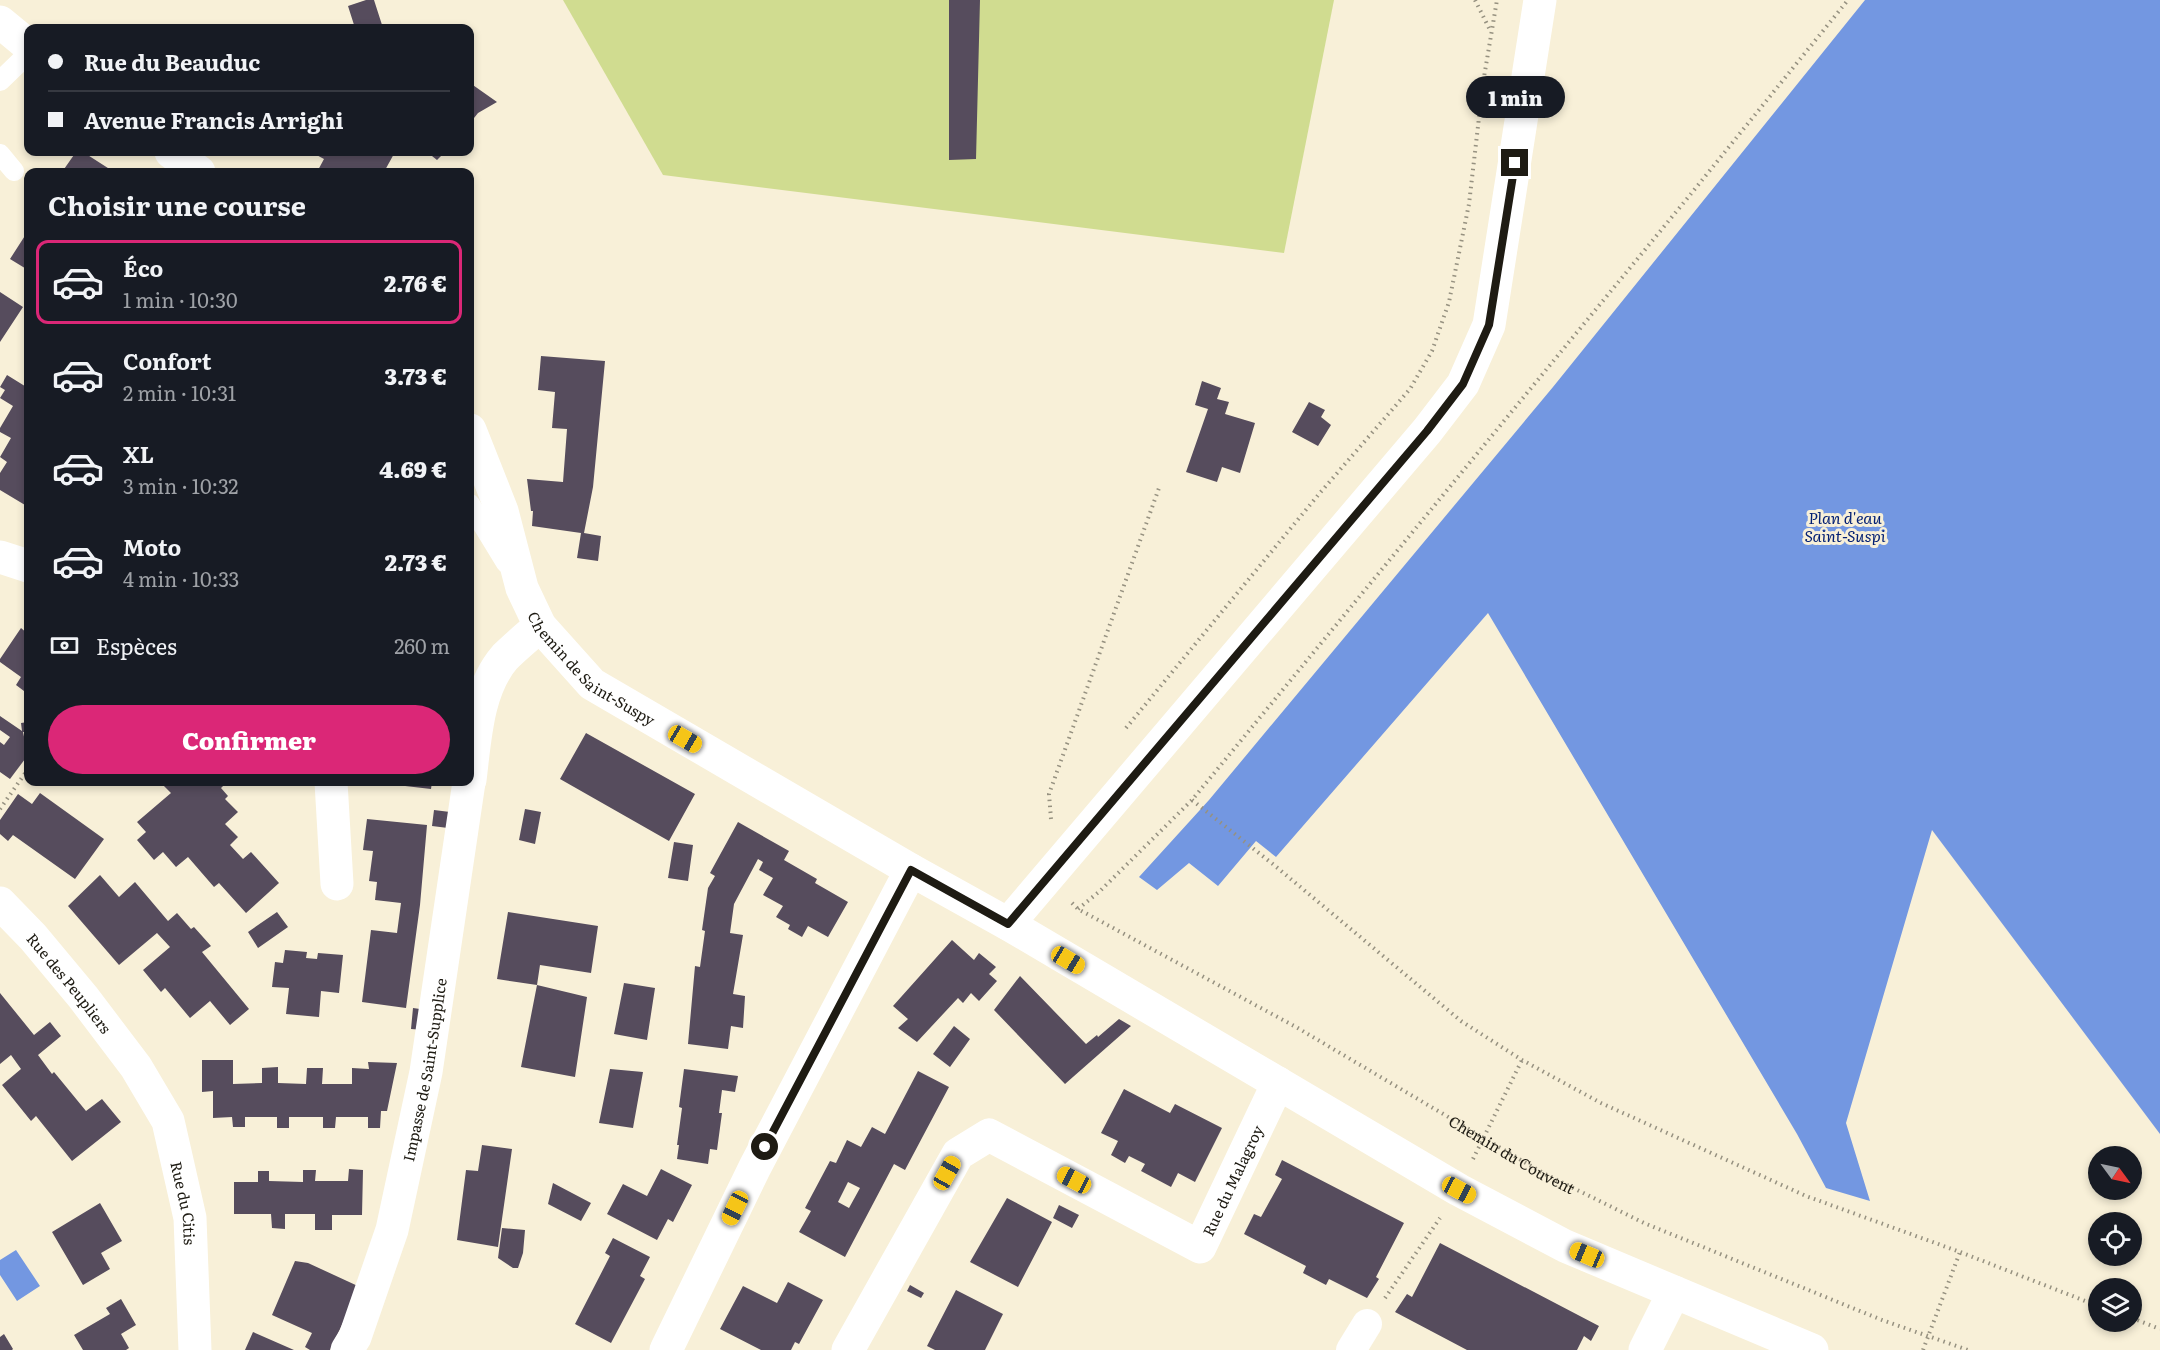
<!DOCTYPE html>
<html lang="fr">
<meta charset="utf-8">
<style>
:root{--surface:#171b24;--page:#242831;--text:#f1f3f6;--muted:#9ea1a6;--line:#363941;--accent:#db2777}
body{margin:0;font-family:Literata,serif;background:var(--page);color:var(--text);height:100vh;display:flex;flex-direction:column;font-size:22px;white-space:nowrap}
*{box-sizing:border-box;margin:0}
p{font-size:20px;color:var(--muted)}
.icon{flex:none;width:33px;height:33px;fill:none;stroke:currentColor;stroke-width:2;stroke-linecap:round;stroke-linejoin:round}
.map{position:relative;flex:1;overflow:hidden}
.details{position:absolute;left:24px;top:168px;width:450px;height:618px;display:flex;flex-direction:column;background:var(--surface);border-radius:12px;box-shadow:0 3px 9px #0003}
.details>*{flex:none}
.top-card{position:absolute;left:24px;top:24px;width:450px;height:132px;border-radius:12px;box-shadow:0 3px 9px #0003;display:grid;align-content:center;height:132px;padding:0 24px;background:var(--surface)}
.needle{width:39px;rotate:123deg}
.buttons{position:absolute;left:2088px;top:1146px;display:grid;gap:12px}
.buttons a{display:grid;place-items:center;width:54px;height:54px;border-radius:50%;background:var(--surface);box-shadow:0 3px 9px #0003;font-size:30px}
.end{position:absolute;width:27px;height:27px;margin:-14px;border:8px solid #1e1b13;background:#fff;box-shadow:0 0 0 3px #fff}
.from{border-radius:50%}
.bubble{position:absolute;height:42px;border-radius:21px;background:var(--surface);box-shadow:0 3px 9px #0003;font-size:20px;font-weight:800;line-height:42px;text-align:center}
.car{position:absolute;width:18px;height:36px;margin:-18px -9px;border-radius:8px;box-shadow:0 0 4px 2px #0007;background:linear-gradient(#f5c518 24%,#345 0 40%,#f5c518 0 76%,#345 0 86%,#f5c518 0)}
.top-card b{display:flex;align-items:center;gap:21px;height:57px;font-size:22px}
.top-card b+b{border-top:2px solid var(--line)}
.top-card i{width:15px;height:15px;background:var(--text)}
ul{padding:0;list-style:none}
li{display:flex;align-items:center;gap:18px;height:84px;margin:0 12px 9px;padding:0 12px;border:3px solid transparent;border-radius:12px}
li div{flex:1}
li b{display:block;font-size:22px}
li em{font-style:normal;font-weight:800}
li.current{border-color:var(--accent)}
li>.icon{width:54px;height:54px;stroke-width:1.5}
h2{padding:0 24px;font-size:27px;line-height:72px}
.pay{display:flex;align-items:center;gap:15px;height:66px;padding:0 24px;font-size:22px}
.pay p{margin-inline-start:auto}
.cta{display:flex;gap:12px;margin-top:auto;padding:12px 24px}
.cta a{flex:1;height:69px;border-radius:36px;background:var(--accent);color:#fff;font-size:24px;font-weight:800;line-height:69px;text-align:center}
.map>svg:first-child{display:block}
</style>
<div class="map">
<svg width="2160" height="1350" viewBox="0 0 2160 1350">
<rect width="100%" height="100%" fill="#f8f0d8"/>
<path fill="#d0dc90" d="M563,0H1334L1284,253L663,175Z"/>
<path fill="#7397e1" d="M1865,0H2160V1134L1932,830L1846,1123L1870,1201L1826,1188L1797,1134L1488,613L1276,857L1256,841L1218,886L1189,863L1157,890L1139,877L1209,800L1553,387Z
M16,1250L40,1286L17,1301L0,1275V1260Z"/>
<path fill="#564c5d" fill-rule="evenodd" d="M366,0H374L383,28H355L348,6Z
M949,0H980L976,159L949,160Z
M470,83L497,102L478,113L470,123Z
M76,152H83L111,170L110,172H62Z
M311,152H395L384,172H317L324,159Z
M427,152H445L437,160Z
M28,231V270L10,259Z
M0,292L23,307L0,342Z
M541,356L605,361L593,487L584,533L601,536L598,561L577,558L581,533L532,526L533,511H531L527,479L563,482L567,429L552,428L555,392L538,390Z
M7,375L28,388V498L25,505L0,490V473L7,462L0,457L11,438L0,432V428L13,406L0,398L5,390L0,387Z
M1202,381L1221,388L1217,399L1229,402L1225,414L1255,423L1240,473L1222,467L1217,482L1186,472L1208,409L1195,405Z
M1309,402L1325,410L1321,417L1331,425L1318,446L1292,432Z
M21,628L28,634V694L16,685L21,677L0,662V659Z
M0,716L22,731L21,723L28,722V732H23L28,755L10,779L0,772V742L4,745L10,737L0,730Z
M586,733L695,794L669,841L560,779Z
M160,782L226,783L221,788L228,796L225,799L238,812L225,824L238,837L230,845L243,859L251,852L279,883L246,913L219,883L214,887L188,857L176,867L163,852L154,860L137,840L146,832L137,822L171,793Z
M388,782H432L431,789L388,784Z
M40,793L104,839L75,879L13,835L8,841L0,834V820L18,794L32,804Z
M525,809L541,812L535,844L519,840Z
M434,810L450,812L448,828L432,826Z
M367,819L427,825L420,905L406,1008L362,1002L371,930L397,933L401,903L375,900L377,882L369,881L373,851L363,850Z
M738,822L789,851L784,860L817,879L815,883L848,902L828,937L808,926L802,937L788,929L790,925L776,917L783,906L763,895L773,878L759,870L763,862L758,859L734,904L730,933L743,935L733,994L745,996L743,1028L731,1026L728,1049L688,1044L695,966L700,967L705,931L702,930L708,888L715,876L710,873Z
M674,842L693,845L688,881L668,878Z
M100,875L119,897L135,882L168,921L177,913L191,929L194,927L211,946L202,952L249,1009L230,1025L210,1001L190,1018L165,988L161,992L143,970L170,947L157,933L119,965L68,906Z
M277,912L288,927L258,948L248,932Z
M508,912L598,926L591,973L540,965L537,985L497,979Z
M952,940L974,960L979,953L996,967L989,974L997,981L979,1001L971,993L963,1003L958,998L917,1042L898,1028L908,1019L893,1006Z
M285,950L307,952L306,958L317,959L318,953L343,955L339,993L321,991L319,1017L286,1014L289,988L272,987L275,962L283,963Z
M1020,976L1086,1044L1097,1035L1098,1037L1119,1019L1131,1026L1065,1084L994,1010Z
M624,983L655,988L647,1040L614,1034Z
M537,985L587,997L575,1077L521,1067Z
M0,993L34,1035L50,1022L61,1036L38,1055L52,1074L54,1072L86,1111L102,1099L121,1122L72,1161L36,1116L31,1121L2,1085L21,1069L11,1055L0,1064Z
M413,1008L427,1010L424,1030L411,1029Z
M954,1026L970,1039L950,1067L933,1054Z
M202,1060H233V1084L262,1083V1068L278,1067V1083L306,1084L307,1068H323L322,1084H352V1068L369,1069L368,1062L397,1063L387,1111H381L380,1128H368V1117H336L335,1128H323V1117H289V1128H277V1117H245V1127H233L232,1117L213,1118V1091L202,1092Z
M610,1069L643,1072L633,1128L599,1123Z
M684,1069L738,1076L735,1092L722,1090L719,1113H722L717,1150L710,1149L708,1164L677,1159L679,1145H677L682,1108L679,1107Z
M918,1071L949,1087L905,1170L894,1164L845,1257L799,1232L811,1211L805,1208L830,1161L836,1163L847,1140L861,1147L872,1127L885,1134ZM848,1182L860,1188L849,1208L838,1202Z
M1124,1089L1170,1113L1175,1104L1222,1128L1195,1182L1178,1173L1171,1187L1141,1171L1145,1164L1129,1156L1125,1163L1111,1155L1118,1141L1101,1133Z
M482,1145L512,1149L498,1247L457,1240L466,1170L478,1171Z
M1282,1160L1404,1223L1376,1277L1379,1279L1367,1298L1329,1279L1326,1285L1303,1273L1306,1266L1244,1234L1254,1214L1261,1217L1282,1179L1275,1175Z
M349,1169L363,1170L362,1215H332V1230H315V1214H285V1229L272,1228L271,1214H234V1182H258V1171H269V1181L303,1182V1170H316L315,1181H348Z
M661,1169L692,1185L673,1222L668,1219L657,1240L607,1214L623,1184L647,1196Z
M553,1183L591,1203L581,1221L548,1204Z
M1007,1198L1052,1222L1018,1287L970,1262Z
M100,1203L122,1241L101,1253L110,1269L83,1285L52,1232Z
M1059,1205L1079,1215L1072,1228L1053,1218Z
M502,1228L525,1230L523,1253L518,1268H513L498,1258Z
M613,1238L650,1257L640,1276L645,1279L611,1343L575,1324L610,1256L605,1253Z
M1440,1243L1599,1326L1591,1341L1584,1336L1577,1350H1467L1395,1312L1407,1294L1412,1297Z
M295,1261L308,1263L360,1287L330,1350H310L305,1347L312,1333L272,1315Z
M788,1282L823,1300L799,1344L795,1342L791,1350H761L720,1329L743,1286L777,1303Z
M910,1285L924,1293L921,1298L907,1291Z
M956,1290L1003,1314L985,1350H935L927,1346Z
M121,1299L136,1325L121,1334L129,1348L126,1350H83L74,1335L110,1314L106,1308Z
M253,1332L294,1350H245Z
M4,1334L13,1349L12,1350H0V1337Z"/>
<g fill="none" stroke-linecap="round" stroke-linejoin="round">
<g stroke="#969180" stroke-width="4" stroke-dasharray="1.5 4.5" stroke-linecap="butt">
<path d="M1475,0L1491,32"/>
<path d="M1126,728L1319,494L1410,389L1432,351L1449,302L1469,204L1483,83L1497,0"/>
<path d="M1192,800L1274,865L1461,1021L1522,1060L1601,1103L1806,1196L1960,1252L2098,1306"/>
<path d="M0,809L28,769"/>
<path d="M1051,819L1049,794L1159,488"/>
<path id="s1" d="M1072,903L1078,909L1296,1027L1543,1173L1644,1223L1882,1320L1968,1350"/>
<path d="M1078,909L1100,891L1192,800L1690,195L1848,0"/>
<path d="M1473,1159L1522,1060"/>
<path d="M1385,1298L1440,1218"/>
<path d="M2132,1318L2160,1329"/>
<path d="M1923,1350L1960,1252"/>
</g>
<path stroke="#fff" stroke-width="20" d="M0,81L28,54
M0,154L14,171
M470,504L506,563"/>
<path stroke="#fff" stroke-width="30" d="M1351,1350L1367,1324"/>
<g stroke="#fff" stroke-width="33">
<path d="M0,22L28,45"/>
<path d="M171,152L199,172"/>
<path id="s2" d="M470,430L502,511L522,588L540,626L592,684L911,870L1008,924L1459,1190L1565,1246L1812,1350"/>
<path d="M0,557L28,566"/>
<path d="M470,780C475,740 477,689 505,657C516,646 528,636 540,626"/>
<path d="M331,782L337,884"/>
<path id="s3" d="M0,903L33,937L83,997L136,1067L168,1121L190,1218L195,1350"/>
<path d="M1008,924L1427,431L1463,384L1489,325L1540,0"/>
<path id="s4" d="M347,1350L355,1337L392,1230L426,1072L469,782"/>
<path d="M666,1350L755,1167L911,870"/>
<path id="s5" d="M848,1350L958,1154L989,1135L1200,1247L1278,1083"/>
<path d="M1645,1350L1674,1292"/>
</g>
</g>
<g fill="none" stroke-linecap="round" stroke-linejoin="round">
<path stroke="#1e1b13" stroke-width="8" d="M765,1147L911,870L1008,924L1427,431L1463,384L1489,325L1515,163"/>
</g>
<g text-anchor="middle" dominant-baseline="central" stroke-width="6" stroke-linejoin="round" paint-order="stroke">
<g font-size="15" fill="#1e1b13" stroke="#f8f0d8">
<text stroke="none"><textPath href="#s2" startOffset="276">Chemin de Saint-Suspy</textPath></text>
<text stroke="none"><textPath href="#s3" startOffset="106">Rue des Peupliers</textPath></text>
<text stroke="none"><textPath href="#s4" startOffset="292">Impasse de Saint-Supplice</textPath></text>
<text stroke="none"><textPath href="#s1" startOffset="507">Chemin du Couvent</textPath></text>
<text stroke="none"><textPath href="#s5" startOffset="574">Rue du Malagroy</textPath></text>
<text stroke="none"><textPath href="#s3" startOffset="360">Rue du Citis</textPath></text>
</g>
<g font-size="16" font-style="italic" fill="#021f73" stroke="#f8f0d8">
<text x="1845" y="517">Plan d'eau<tspan x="1845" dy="18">Saint-Suspi</tspan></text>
</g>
</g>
</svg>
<div class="buttons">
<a><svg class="needle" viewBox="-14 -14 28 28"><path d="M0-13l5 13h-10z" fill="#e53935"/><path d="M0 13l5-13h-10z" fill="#9ea1a6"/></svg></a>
<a><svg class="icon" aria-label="locate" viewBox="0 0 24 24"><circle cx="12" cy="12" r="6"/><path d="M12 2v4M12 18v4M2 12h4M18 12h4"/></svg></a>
<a><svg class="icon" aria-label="layers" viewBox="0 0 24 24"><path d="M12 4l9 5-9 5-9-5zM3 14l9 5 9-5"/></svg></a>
</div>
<i class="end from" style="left:765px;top:1147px"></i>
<i class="end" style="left:1515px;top:163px"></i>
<div class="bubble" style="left:1466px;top:76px;width:99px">1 min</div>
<i class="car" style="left:685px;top:739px;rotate:120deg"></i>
<i class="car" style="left:1068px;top:960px;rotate:121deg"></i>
<i class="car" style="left:947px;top:1173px;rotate:29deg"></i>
<i class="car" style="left:1074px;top:1180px;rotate:298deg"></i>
<i class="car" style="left:1459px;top:1190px;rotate:118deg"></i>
<i class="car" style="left:735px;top:1208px;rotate:206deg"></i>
<i class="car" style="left:1587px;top:1255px;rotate:293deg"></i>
<div class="top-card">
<b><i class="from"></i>Rue du Beauduc</b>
<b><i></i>Avenue Francis Arrighi</b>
</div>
<section class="details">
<h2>Choisir une course</h2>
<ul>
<li class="current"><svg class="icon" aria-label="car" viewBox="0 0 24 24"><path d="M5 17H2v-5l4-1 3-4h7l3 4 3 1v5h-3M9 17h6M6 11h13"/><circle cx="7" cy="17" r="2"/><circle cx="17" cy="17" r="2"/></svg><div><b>Éco</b><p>1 min · 10:30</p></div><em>2.76 €</em></li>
<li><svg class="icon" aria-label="car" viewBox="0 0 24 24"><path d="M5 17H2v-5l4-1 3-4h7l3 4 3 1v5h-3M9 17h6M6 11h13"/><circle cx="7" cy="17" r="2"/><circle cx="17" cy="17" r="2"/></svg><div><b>Confort</b><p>2 min · 10:31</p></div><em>3.73 €</em></li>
<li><svg class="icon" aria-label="car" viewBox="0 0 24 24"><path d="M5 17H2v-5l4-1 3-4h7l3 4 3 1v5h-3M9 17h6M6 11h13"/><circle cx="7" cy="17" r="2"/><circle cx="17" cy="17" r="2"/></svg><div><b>XL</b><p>3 min · 10:32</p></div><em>4.69 €</em></li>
<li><svg class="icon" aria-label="car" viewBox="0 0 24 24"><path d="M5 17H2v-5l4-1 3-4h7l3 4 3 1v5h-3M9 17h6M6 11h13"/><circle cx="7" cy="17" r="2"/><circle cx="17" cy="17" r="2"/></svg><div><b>Moto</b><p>4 min · 10:33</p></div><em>2.73 €</em></li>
</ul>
<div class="pay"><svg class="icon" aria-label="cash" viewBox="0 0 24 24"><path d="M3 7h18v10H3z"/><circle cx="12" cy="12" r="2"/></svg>Espèces<p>260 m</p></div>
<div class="cta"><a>Confirmer</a></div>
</section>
</div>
